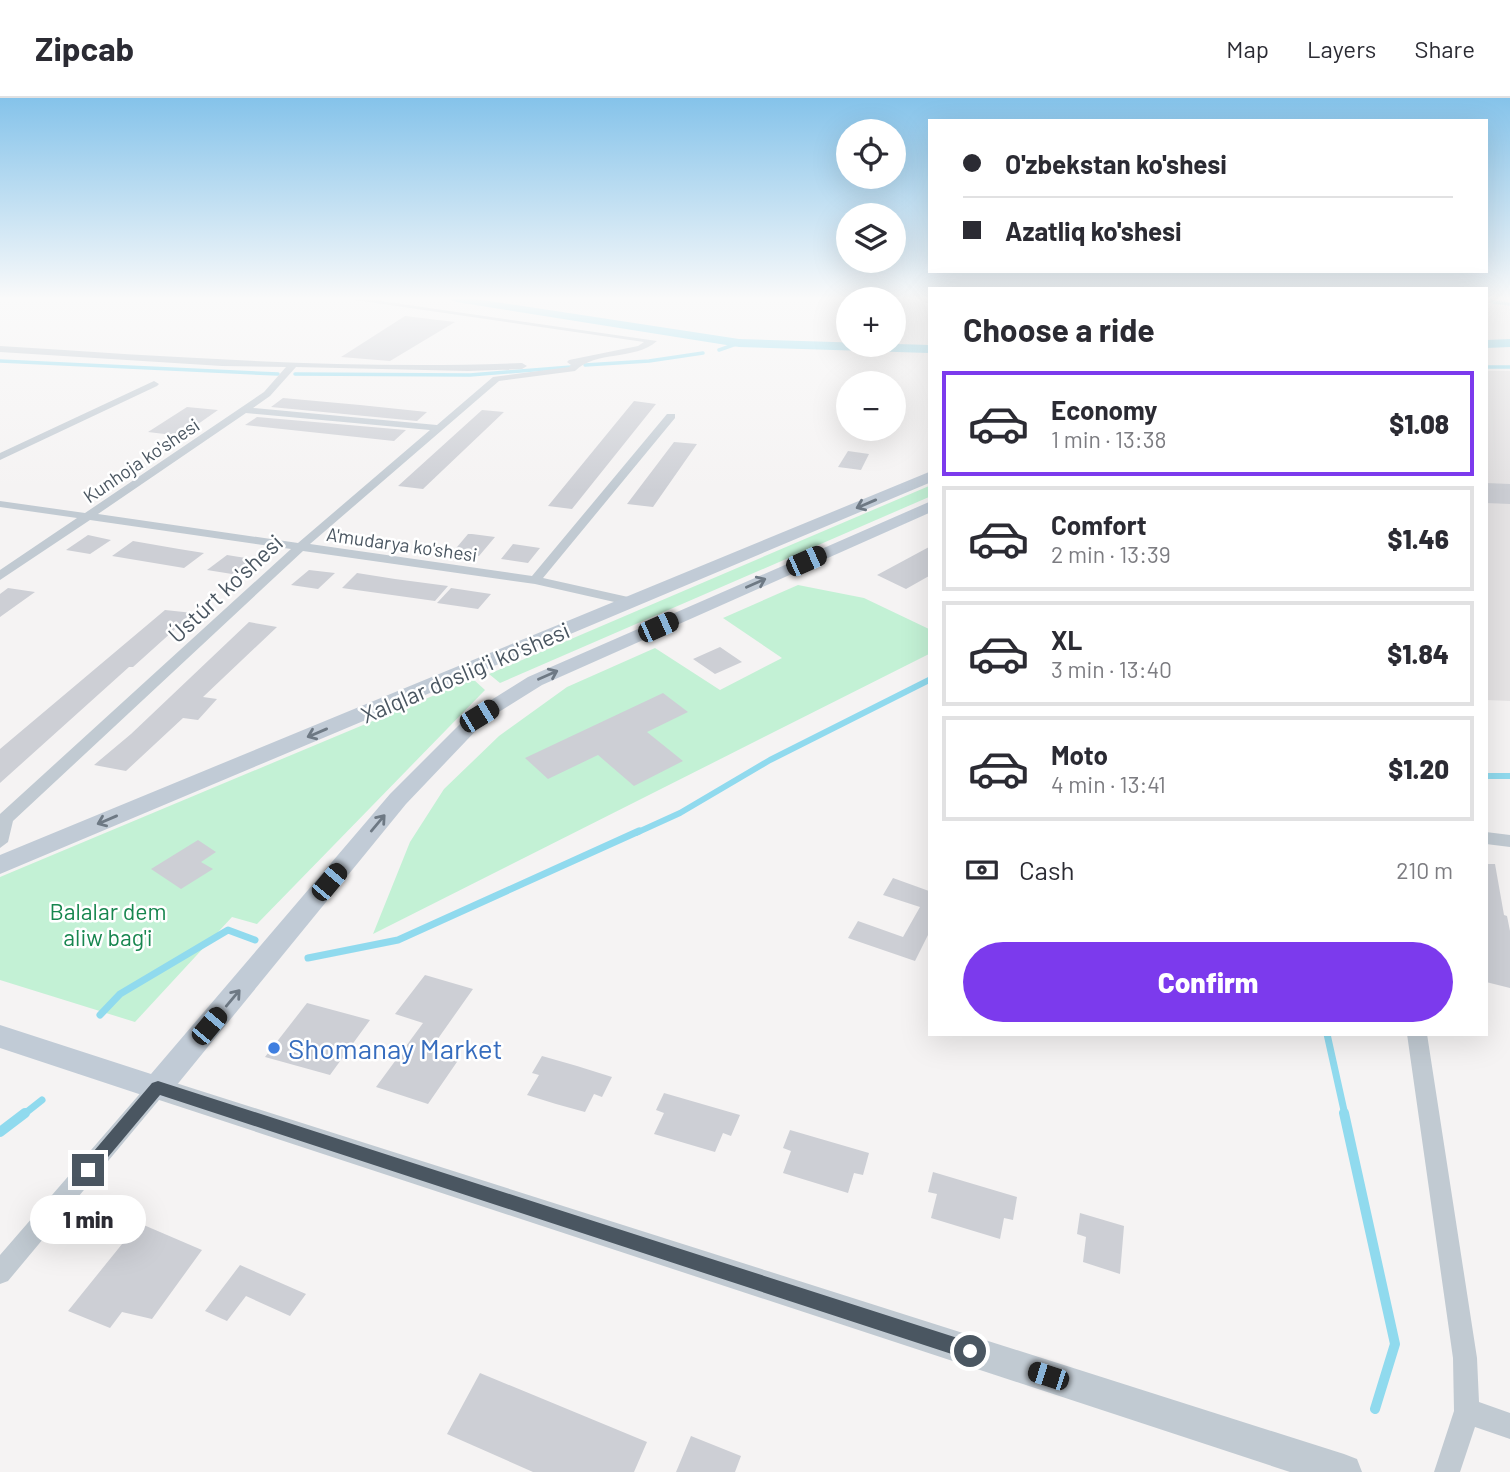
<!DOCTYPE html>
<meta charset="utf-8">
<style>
:root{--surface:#fff;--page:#f7f7f7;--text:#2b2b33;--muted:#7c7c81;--line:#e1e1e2;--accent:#7c3aed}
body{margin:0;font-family:Barlow,sans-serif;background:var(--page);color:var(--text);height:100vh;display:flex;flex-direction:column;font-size:26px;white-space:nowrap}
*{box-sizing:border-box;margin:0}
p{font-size:23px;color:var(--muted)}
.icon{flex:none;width:38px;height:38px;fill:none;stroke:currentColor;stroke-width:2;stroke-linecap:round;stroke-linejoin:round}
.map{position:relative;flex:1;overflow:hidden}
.sheet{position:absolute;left:928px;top:189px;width:560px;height:749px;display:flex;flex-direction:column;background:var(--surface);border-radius:0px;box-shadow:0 7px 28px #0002}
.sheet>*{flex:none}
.top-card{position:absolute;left:928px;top:21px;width:560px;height:154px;border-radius:0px;box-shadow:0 7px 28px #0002;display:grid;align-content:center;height:154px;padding:0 35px;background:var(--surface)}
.buttons{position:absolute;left:836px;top:21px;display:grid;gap:14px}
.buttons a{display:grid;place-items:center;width:70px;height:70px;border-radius:50%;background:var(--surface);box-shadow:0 7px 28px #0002;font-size:35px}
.end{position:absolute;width:32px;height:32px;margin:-16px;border:9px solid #4a5661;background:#fff;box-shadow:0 0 0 4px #fff}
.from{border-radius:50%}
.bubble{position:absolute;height:49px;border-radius:24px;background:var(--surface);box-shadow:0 7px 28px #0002;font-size:23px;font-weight:800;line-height:49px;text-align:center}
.car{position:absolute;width:21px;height:42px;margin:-21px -10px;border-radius:9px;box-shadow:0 0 5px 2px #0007;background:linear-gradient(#222 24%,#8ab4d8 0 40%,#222 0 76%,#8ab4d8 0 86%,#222 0)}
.top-card b{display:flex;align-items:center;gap:24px;height:66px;font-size:26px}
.top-card b+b{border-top:2px solid var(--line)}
.top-card i{width:18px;height:18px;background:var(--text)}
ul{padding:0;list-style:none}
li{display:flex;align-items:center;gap:21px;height:105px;margin:0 14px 10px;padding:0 21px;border:4px solid var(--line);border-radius:0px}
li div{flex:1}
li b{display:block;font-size:26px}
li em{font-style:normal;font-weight:800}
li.active{border-color:var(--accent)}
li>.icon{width:63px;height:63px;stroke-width:1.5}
h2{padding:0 35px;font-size:32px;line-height:84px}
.pay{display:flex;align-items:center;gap:18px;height:77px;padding:0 35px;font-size:26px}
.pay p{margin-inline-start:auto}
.primary-button{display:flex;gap:14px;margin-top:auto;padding:14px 35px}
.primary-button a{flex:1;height:80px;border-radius:42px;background:var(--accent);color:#fff;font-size:28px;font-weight:800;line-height:80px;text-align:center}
header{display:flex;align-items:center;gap:42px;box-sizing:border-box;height:98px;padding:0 35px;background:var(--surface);border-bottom:2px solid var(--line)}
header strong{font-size:33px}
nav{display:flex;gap:38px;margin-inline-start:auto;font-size:24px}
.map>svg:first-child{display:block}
</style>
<header>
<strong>Zipcab</strong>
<nav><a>Map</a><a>Layers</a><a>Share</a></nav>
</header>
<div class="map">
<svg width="1510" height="1374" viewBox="0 0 1510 1374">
<rect width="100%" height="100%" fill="#f5f3f3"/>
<path fill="#e6e4e5" d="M1486,273H1510V603L1486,602Z"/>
<path fill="#c3f1d5" d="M929,388V399L500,585L489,576Z
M798,487L864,500L929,531V556L373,836L410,744L444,691L499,638L567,589L655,550L720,592L782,560L723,520Z
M473,581L485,592L257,826L232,819L135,924L0,882V779Z"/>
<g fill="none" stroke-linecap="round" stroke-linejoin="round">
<path stroke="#90daee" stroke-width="3.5" d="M1491,201L1493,204L1510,206
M719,252L739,245
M0,263L278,276
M585,267L649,263L703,255
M1486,269H1510
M295,276L470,277L571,269"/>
<path stroke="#90daee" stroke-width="6" d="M1486,678H1510
M636,735L680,715L770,662L929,582"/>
<path stroke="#90daee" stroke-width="7" d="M308,860L398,842L639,733
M100,917L120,896L228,832L255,842
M1327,936L1345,1017
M23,1017L42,1002"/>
<path stroke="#90daee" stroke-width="10" d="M1344,1015L1395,1246L1375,1311
M0,1034L25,1015"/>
<path fill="#90daee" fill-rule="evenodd" d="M450,201H476L739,241L929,247V255L739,249L456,204Z
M1510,241V249L1486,250V242Z"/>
</g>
<path fill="#cdcfd5" d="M405,218L455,224L390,263L341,259Z
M283,300L360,307L427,314L417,323L271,309Z
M634,303L656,306L572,411L548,408Z
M187,309L218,312L181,338L148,334Z
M482,312L504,314L423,391L398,388Z
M257,319L406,332L394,343L245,327Z
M674,344L697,346L653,409L627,406Z
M848,353L869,356L861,372L838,369Z
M1486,385L1510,386V406L1486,405Z
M468,436H472L495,439L479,458L452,455Z
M88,437L111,442L90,456L66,452Z
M133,443L179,451L204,455L184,470L112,458Z
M513,446L540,450L528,465L501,461Z
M929,449V478L906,491L877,477Z
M227,457L252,461L232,476L207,472Z
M309,472L335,475L318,491L291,487Z
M357,475L395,481L448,488L435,503L342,490Z
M8,490L35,494L0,519V496Z
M451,490L491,496L478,511L437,505Z
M165,512L193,515L133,569H129L0,685V651Z
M249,524L277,529L203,599L217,601L198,622L183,620L126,673L94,667L131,636Z
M720,549L742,564L715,576L693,561Z
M663,595L688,614L647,634L683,663L634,688L598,657L548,681L525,660Z
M198,742L216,754L201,764L213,771L181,791L151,771Z
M1486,766H1495L1504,817L1507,818L1510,833V890L1486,884Z
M893,780L929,793V835L915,863L848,840L858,823L903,839L920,809L883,797Z
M425,877L473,891L430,952L459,961L428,1006L376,989L423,925L395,916Z
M307,905L370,922L330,977L265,959Z
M542,958L577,968L612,979L602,999L594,996L585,1014L556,1006L527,997L539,977L532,975Z
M664,995L740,1017L731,1038L723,1035L715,1054L654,1036L664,1015L656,1012Z
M790,1032L869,1055L863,1077L854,1075L848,1095L783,1075L791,1053L783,1050Z
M933,1074L1017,1099L1013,1122L1004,1120L1000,1141L931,1120L937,1096L928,1094Z
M1080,1115L1124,1128L1120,1176L1083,1164L1086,1139L1077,1136Z
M139,1125L202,1152L152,1221L122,1214L110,1230L68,1213Z
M240,1167L306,1196L290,1218L246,1198L227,1223L205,1213Z
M480,1275L647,1344L634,1374H533L447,1336Z
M691,1338L741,1358L735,1374H676Z"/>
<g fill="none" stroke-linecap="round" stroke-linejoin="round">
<path fill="#c1cad2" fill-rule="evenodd" d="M348,201H367L657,243C634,263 596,252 575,273L499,283L310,446L532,478L667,316H675V320L543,480L637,501L638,504L632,508L535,486L303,453L13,723L8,744L0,750V716L291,451L90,422L0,482V472L77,420L0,409V403L85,415L264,294L286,269L222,268L0,254V248C174,259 348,272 522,265L527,268L522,271L468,273L296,269L270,298L253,310L437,327L493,279L569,269L571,267L567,264L569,262L638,248L644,244ZM246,315L430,332L298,445L98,416Z
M154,283L159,286L157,288L0,362V355Z
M1486,734L1510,737V749L1486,746Z
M1407,936H1427L1477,1260L1479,1304L1510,1315V1341L1475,1329L1460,1374H1434L1454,1313L1453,1260Z
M157,981L164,984L167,990L164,996L8,1183L0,1186V1157L150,984Z"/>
<path fill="#c1cad2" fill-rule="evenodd" d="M157,979L1344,1356L1357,1361L1362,1374H1290L147,998L143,990L147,982Z"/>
<path fill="#c1cbd6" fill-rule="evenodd" d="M929,374V385L0,776V757Z
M929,404V415L542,587L486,622L406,706L167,999L157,1002L0,950V927L151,976L390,696L472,614L528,579Z"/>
</g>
<defs><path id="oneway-shaft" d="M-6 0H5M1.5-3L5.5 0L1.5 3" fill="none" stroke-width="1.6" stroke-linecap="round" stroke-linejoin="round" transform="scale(1.75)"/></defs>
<g stroke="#6e7984">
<use href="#oneway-shaft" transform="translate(866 406) rotate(157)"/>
<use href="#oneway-shaft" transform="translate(756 485) rotate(-24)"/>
<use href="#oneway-shaft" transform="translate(548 577) rotate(-24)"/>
<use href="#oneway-shaft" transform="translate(317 635) rotate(157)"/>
<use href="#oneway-shaft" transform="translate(107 722) rotate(157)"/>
<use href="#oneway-shaft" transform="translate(378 725) rotate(-50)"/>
<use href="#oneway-shaft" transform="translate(233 900) rotate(-50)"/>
</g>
<linearGradient id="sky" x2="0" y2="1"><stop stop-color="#85c3ea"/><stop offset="0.51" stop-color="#fafafa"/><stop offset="1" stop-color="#fafafa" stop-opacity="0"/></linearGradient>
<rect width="1510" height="393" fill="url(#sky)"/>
<path fill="#4a5661" d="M158,983L970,1244L976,1247L979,1253L976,1259L970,1262L160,997L93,1077H82L80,1072L82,1067L152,985Z"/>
<circle fill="#3f7fe0" stroke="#fff" stroke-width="2.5" cx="274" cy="950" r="7"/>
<g text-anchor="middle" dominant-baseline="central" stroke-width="5" stroke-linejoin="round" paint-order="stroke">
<g font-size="19" fill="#4a5661" stroke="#fff">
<text transform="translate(141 362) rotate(-34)">Kunhoja ko'shesi</text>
<text transform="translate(402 446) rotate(8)">A'mudarya ko'shesi</text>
</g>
<g font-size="23" fill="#4a5661" stroke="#fff">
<text transform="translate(225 490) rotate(-43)">Ústúrt ko'shesi</text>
<text transform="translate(465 574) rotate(-23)">Xalqlar doslig'i ko'shesi</text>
</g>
<g font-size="23" fill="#17864f" stroke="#fff">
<text x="108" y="813">Balalar dem<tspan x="108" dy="26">aliw bag'i</tspan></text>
</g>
<g font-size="28" fill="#366cbe" stroke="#fff" text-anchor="start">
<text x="288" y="950">Shomanay Market</text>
</g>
</g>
</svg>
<div class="buttons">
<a><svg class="icon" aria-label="locate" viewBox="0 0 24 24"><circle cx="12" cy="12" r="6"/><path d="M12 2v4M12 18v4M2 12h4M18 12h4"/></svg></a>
<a><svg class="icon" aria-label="layers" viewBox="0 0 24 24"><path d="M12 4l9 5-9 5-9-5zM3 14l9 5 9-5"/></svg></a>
<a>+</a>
<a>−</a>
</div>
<i class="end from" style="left:970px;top:1253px"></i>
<i class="end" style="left:88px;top:1072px"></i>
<div class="bubble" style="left:30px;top:1097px;width:116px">1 min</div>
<i class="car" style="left:806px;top:463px;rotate:66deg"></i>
<i class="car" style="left:658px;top:529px;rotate:66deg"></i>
<i class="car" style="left:479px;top:618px;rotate:59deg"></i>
<i class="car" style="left:329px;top:784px;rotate:40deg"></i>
<i class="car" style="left:209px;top:928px;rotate:40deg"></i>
<i class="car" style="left:1048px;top:1278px;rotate:288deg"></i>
<div class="top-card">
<b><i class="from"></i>O'zbekstan ko'shesi</b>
<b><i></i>Azatliq ko'shesi</b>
</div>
<section class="sheet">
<h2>Choose a ride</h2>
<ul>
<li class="active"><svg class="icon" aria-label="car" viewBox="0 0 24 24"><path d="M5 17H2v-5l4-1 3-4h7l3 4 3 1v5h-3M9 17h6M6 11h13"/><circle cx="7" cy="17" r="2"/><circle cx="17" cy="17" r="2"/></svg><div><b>Economy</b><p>1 min · 13:38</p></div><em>$1.08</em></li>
<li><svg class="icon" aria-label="car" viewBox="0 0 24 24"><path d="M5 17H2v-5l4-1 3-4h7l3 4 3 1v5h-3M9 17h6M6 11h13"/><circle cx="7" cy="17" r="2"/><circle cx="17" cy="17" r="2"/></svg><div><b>Comfort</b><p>2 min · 13:39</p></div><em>$1.46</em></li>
<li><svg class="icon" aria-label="car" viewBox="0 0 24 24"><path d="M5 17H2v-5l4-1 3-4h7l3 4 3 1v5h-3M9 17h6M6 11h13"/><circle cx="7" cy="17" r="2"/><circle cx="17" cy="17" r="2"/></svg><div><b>XL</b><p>3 min · 13:40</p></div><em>$1.84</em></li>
<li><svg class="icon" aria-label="car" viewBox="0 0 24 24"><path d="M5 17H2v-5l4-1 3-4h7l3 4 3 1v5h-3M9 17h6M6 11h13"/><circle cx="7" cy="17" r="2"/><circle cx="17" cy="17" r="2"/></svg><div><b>Moto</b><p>4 min · 13:41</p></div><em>$1.20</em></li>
</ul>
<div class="pay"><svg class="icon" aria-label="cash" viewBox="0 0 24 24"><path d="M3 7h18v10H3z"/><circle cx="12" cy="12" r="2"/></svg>Cash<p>210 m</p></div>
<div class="primary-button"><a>Confirm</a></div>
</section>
</div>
